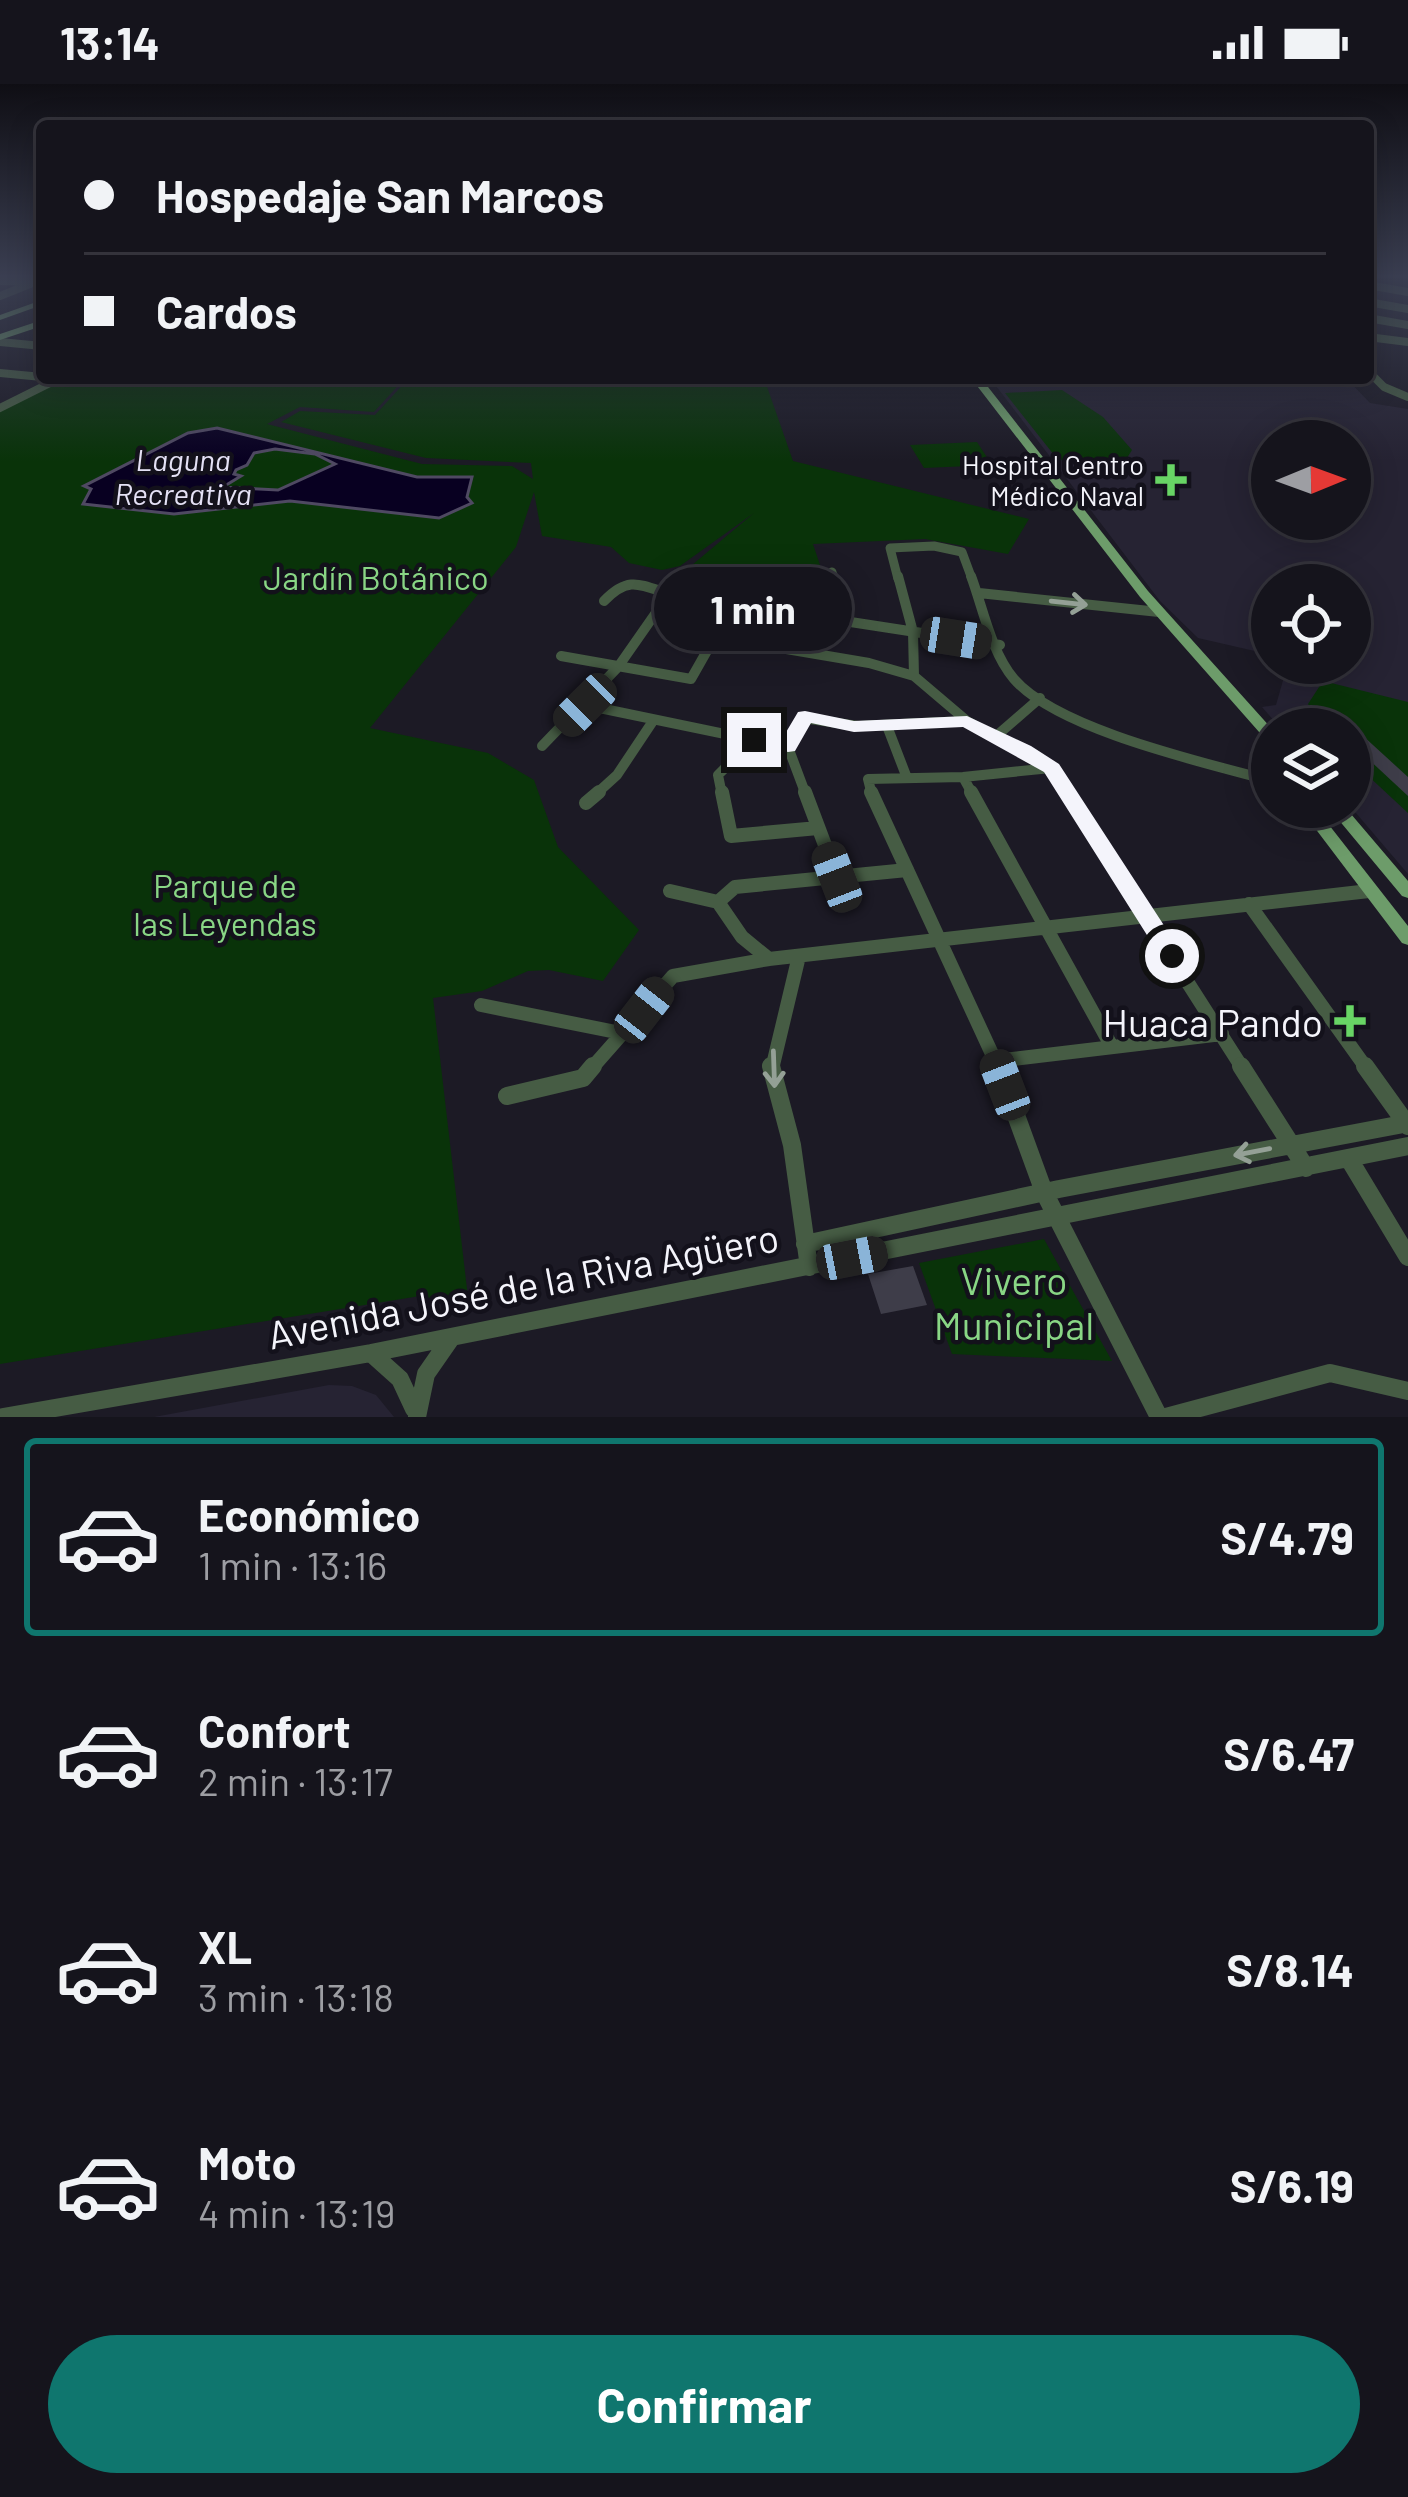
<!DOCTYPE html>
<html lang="es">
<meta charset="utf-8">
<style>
:root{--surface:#15141c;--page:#222129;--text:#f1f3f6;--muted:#9d9ea3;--line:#34333b;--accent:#0f766e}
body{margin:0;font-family:Barlow,sans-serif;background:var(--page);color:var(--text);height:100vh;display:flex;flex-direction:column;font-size:45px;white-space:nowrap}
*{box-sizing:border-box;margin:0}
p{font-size:39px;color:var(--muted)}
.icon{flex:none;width:66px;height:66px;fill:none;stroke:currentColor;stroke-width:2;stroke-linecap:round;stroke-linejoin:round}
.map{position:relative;height:1333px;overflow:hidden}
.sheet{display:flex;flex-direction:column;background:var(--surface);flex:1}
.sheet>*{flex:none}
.banner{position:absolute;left:36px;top:36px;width:1338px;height:264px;border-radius:12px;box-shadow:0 6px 30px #0003,0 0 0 3px var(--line);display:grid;align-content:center;height:264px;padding:0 48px;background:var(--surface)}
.needle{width:78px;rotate:89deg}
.controls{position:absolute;left:1251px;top:336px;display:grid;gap:24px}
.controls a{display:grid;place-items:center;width:120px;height:120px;border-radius:50%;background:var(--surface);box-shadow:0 6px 30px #0003,0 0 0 3px var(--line);font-size:60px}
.end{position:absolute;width:54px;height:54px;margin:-27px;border:15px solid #f4f4fb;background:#111;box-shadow:0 0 0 6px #111}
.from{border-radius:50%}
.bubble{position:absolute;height:84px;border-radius:42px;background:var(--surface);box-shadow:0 6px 30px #0003,0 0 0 3px var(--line);font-size:39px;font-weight:700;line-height:84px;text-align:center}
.car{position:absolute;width:36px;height:72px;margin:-36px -18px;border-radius:15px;box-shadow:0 0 9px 3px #0007;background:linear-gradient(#222 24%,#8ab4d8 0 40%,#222 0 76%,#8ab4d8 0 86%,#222 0)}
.banner b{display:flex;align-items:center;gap:42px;height:114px;font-size:45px}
.banner b+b{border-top:3px solid var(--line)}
.banner i{width:30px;height:30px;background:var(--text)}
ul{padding:21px 0 0;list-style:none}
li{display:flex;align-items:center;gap:36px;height:198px;margin:0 24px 18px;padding:0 24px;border:6px solid transparent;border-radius:12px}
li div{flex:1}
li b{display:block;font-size:45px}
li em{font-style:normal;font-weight:700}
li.selected{border-color:var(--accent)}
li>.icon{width:108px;height:108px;stroke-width:1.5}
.button{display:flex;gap:24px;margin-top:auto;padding:24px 48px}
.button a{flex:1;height:138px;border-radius:72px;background:var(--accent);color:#fff;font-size:48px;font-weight:700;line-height:138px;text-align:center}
.status{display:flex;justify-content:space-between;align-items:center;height:84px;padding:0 60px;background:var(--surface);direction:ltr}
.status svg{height:33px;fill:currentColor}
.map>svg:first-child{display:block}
</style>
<div class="status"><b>13:14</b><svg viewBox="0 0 49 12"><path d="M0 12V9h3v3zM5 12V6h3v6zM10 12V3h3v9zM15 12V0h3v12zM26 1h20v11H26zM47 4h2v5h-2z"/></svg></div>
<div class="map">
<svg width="1408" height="1333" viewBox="0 0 1408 1333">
<rect width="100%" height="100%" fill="#1c1a25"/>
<path fill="#262333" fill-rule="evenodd" d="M990,294H1346L1370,319L1408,325V790L1350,722V645H1281L1262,623L1276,621L1288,579H1350V501H1272V571L1198,554L1160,517ZM1272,357H1350V435H1272Z
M329,1301L352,1302L376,1311L394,1333H154Z"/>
<path fill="#093309" d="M68,294H405L374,328L300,323L267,340L422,380L512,382L533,395L531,379L426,374L281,338L300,327L375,331L409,294H764L793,377L1029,435L1008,470L925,455L813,460L823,490L818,523L667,502L754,429L680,482L662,486L629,479L611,463L542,452L534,408L516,463L370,644L488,669L534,696L558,763L639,846L603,897L549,886L528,887L482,907L433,914L469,1222L420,1212L0,1280V326Z
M1062,306L1103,333L1132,366L1120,385L1084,390L1074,377L1058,376L1005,309Z
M977,358L992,381L924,384L910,361Z
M1323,597L1408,618V729L1350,675V645H1311L1307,626L1313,627L1308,620Z
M1044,1155L1112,1277L952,1270L919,1179Z"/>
<path fill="#080021" stroke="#4f4962" stroke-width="3" fill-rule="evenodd" d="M217,344L417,393H472L467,413L472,419L439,434L290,417L174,430L83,420L91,405L84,402L188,349ZM275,365L315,370L335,380L278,406L223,403L241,392L234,390L236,386L247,381L254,369Z"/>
<path fill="#3e3d49" d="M1350,640L1408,693V712L1350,658Z
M913,1182L927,1221L881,1230L868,1190Z"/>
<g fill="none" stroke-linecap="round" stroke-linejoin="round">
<path stroke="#465c44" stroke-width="8" d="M0,197L42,198
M1368,201L1408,208
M0,212L30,200
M1368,218L1408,225
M1368,234L1408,241
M1368,253L1408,258
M0,258L42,262
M1368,287L1384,303L1408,313
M0,289L42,293
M0,324L60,294"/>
<path stroke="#465c44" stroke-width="9" d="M832,488L833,495
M898,495L890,464L934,462L962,468L972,495"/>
<path stroke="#465c44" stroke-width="10" d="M898,492L913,548L914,592L967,637L1051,684L1068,711
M971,492C983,524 991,568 1014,595C1058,646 1206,679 1272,697
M979,509L1159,528
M604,517C628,492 639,500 669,510L1000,561
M824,534L835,506L833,492
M715,553L869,579L914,592
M561,572L691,595L733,521
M585,621L788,663
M887,642L907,694
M995,653L1040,614
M542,662L618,583L669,510
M963,693L973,711
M595,711L617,691L653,637
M722,711L718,691L753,656
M806,711L788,663L803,634L858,642L965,637
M872,711L868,695L963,693L1051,684"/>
<path stroke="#465c44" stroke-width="14" d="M722,708L731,752L818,744
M805,708L837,793
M871,708L999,985
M971,708L1112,963
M1066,708L1243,985
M586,719L599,708
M670,807L718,818L742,853L769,875
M718,818L735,803L907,786
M1249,820L1367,985
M481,921L626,950
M996,977L1222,950
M591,985L673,892L769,875L1369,807
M772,985L799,872"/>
<path stroke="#465c44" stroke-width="18" d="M771,982L792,1061L809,1183
M998,982L1044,1108L1159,1333
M1241,982L1306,1084
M1365,982L1408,1042
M507,1012L583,994L593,982
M1349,1075L1408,1173
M805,1160L1059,1105L1408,1039
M371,1269L400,1295L414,1325
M3,1333L371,1269L1408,1062
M417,1333L426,1290L451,1254
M1166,1333L1330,1289L1408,1307"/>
<path fill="#6d9c6a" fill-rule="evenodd" d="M42,216V221L0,236V231Z
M42,236V242L0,256V250Z
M971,294H981L1148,507L1272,645V658L1267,657L1140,513Z
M1299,723H1315L1408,842V861L1402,859Z
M1328,723H1345L1408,797V814L1402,812Z"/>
</g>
<defs><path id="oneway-shaft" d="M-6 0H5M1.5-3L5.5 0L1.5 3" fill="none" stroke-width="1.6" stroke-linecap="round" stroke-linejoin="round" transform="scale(3)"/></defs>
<g stroke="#94a096">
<use href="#oneway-shaft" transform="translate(1069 519) rotate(6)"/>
<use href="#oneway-shaft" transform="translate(774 985) rotate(88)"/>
<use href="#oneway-shaft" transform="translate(1252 1068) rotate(169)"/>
</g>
<linearGradient id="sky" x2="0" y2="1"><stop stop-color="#0f0e14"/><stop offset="0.51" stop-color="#3a3e51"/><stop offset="1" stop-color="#3a3e51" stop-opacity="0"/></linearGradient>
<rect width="1408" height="377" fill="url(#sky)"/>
<path fill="#f4f4fb" d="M805,627L854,637L967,632L1031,662L1059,680L1180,866V878H1164L1044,688L963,643L854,648L811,639L795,667L788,668L744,656L754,650L782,655L798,628Z"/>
<g fill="#68d465" stroke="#13111b" stroke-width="4.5">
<path d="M1165 378h12v12h12v12h-12v12h-12v-12h-12v-12h12z"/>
<path d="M1344 919h12v12h12v12h-12v12h-12v-12h-12v-12h12z"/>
</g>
<g text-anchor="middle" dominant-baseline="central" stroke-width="9" stroke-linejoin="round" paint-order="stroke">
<g font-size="27" fill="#f4f4fb" stroke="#13111b" text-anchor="end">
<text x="1144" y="380">Hospital Centro<tspan x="1144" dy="31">Médico Naval</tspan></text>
</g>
<g font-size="30" font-style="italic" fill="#e4e1f5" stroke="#13111b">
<text x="183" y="375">Laguna<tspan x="183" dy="34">Recreativa</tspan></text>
</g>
<g font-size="33" fill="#89d685" stroke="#13111b">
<text x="376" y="493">Jardín Botánico</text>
<text x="225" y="801">Parque de<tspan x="225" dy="38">las Leyendas</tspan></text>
</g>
<g font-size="39" fill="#f4f4fb" stroke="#13111b" text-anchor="end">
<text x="1323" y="937">Huaca Pando</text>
</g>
<g font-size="39" fill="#89d685" stroke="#13111b">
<text x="1014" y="1195">Vivero<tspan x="1014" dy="45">Municipal</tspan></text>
</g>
<g font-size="39" fill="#f4f4fb" stroke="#13111b">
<text transform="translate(523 1201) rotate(-11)">Avenida José de la Riva Agüero</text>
</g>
</g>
</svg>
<div class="controls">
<a><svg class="needle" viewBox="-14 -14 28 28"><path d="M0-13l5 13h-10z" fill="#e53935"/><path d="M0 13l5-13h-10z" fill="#9d9ea3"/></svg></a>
<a><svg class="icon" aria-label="locate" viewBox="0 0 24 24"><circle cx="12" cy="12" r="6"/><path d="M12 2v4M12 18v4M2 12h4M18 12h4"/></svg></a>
<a><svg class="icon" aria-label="layers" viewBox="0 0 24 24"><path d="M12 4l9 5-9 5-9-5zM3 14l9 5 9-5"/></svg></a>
</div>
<i class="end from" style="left:1172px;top:872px"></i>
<i class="end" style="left:754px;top:656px"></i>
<div class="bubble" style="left:654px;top:483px;width:198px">1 min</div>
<i class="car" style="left:956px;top:554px;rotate:99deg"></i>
<i class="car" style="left:585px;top:621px;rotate:225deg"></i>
<i class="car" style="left:837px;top:793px;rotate:339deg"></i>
<i class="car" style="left:644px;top:926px;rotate:38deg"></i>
<i class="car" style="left:1005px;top:1001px;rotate:339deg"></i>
<i class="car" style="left:852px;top:1174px;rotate:79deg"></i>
<div class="banner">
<b><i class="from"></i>Hospedaje San Marcos</b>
<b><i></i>Cardos</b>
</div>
</div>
<section class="sheet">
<ul>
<li class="selected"><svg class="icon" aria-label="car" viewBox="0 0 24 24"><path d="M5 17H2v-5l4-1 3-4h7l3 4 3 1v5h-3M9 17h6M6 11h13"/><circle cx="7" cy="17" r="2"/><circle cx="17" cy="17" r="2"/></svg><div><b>Económico</b><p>1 min · 13:16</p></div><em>S/4.79</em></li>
<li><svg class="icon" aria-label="car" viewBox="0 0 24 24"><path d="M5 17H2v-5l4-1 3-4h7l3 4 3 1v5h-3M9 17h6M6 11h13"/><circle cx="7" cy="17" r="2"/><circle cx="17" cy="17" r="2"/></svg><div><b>Confort</b><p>2 min · 13:17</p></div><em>S/6.47</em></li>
<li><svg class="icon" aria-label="car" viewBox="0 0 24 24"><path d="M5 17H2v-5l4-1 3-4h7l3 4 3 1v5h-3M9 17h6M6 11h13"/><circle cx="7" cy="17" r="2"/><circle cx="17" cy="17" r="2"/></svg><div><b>XL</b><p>3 min · 13:18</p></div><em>S/8.14</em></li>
<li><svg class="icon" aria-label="car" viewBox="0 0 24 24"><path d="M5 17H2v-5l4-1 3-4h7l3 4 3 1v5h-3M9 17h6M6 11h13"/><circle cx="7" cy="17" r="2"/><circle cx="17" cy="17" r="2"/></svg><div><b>Moto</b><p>4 min · 13:19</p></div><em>S/6.19</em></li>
</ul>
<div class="button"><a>Confirmar</a></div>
</section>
